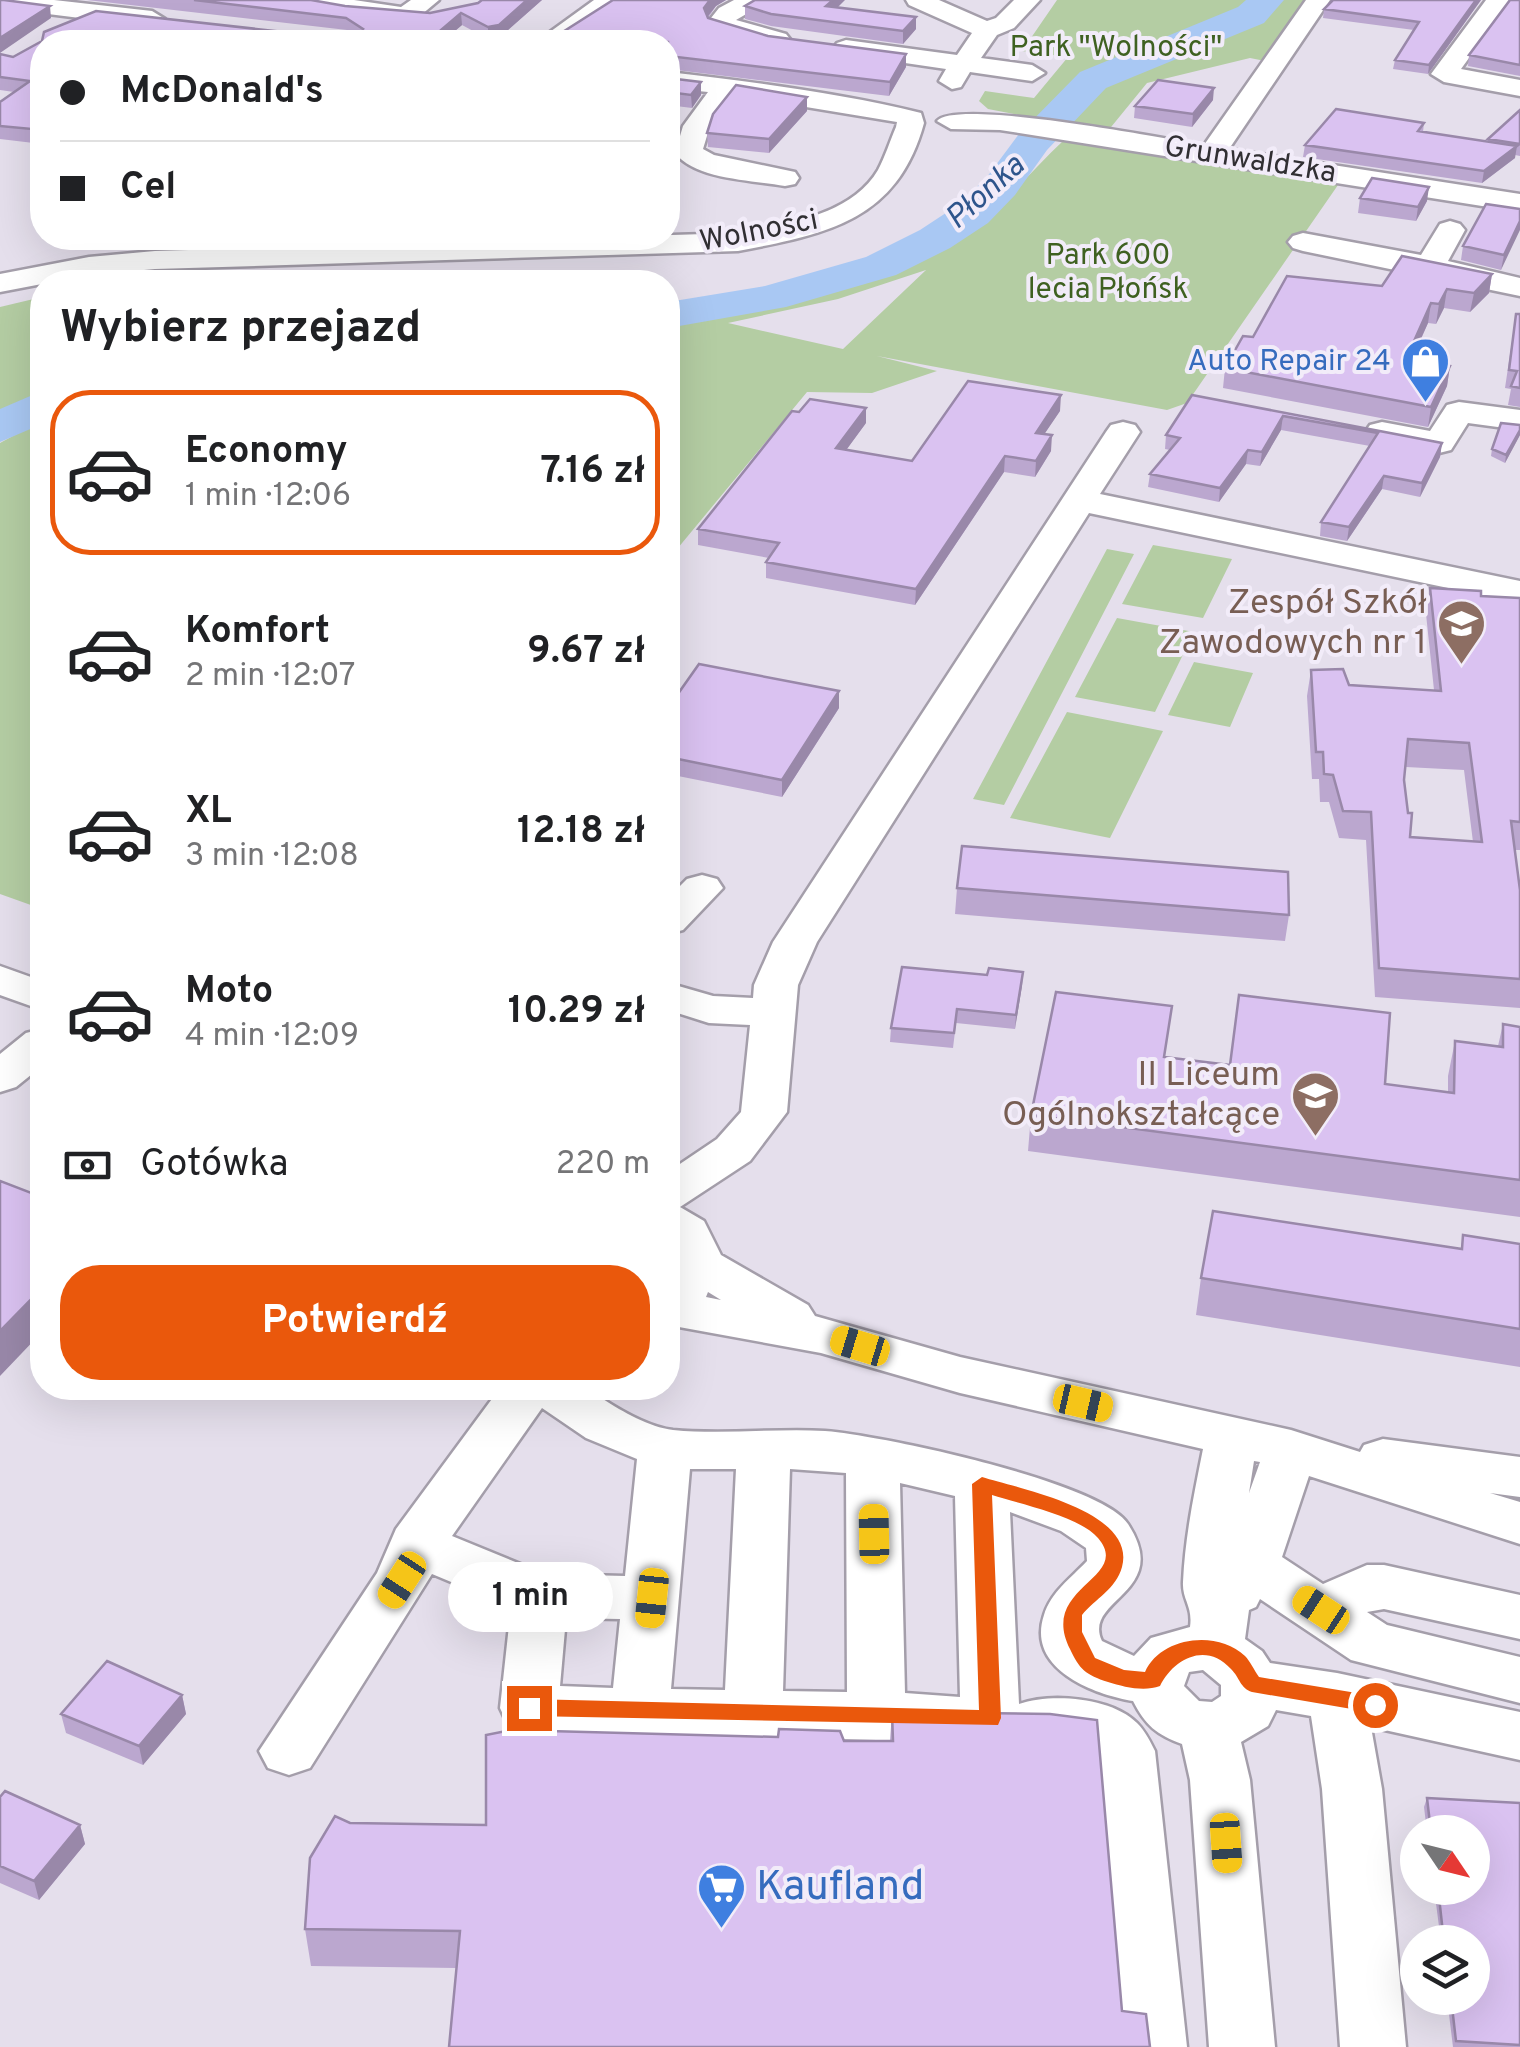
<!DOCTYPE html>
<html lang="pl">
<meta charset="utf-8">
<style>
:root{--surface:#fff;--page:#f6f6f6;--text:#202124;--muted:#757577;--line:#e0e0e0;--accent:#ea580c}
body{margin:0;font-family:Overpass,sans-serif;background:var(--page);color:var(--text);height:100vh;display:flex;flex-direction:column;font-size:38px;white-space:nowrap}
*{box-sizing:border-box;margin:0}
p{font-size:32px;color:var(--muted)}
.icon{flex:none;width:55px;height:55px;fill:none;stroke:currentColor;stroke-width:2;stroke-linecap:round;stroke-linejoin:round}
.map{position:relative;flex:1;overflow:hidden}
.details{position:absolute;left:30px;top:270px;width:650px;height:1130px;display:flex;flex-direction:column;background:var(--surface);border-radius:40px;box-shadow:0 10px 40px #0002}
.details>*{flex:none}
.guide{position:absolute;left:30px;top:30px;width:650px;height:220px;border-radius:40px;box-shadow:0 10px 40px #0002;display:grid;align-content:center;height:220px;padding:0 30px;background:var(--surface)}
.needle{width:65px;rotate:125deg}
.tools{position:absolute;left:1400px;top:1815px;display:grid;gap:20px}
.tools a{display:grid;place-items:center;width:90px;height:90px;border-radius:50%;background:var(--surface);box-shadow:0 10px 40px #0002;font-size:50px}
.end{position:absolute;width:45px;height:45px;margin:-22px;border:12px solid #ea580c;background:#fff;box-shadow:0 0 0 5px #fff}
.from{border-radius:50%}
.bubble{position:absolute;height:70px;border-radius:35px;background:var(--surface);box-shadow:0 10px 40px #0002;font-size:32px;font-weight:700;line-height:70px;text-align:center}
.car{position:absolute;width:30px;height:60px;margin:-30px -15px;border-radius:12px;box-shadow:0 0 8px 2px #0007;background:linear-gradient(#f5c518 24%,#345 0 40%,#f5c518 0 76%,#345 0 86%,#f5c518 0)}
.guide b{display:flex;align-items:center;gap:35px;height:95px;font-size:38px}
.guide b+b{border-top:2px solid var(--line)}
.guide i{width:25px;height:25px;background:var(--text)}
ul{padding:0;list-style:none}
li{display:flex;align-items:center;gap:30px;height:165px;margin:0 20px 15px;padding:0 10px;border:5px solid transparent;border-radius:40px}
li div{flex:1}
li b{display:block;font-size:38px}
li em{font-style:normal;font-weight:700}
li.current{border-color:var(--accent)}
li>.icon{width:90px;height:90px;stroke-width:1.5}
h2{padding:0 30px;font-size:45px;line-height:120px}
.pay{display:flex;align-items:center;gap:25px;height:110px;padding:0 30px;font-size:38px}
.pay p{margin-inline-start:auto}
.cta{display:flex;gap:20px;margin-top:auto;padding:20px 30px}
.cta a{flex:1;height:115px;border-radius:40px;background:var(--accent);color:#fff;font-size:40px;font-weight:700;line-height:115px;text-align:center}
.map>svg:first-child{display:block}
</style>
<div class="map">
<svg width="1520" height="2047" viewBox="0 0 1520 2047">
<rect width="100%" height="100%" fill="#e5dfec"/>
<path fill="#b4cda3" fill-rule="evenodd" d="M1057,0H1309L1265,61L1250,58L1147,83L1107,132L988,109L979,101L985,91L1034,98L1068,57L1022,51Z
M1063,141L1338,185L1187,403L1167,410L877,356L937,371L872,393L807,392L668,560V320C772,301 882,284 973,225C1006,204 1034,168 1063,141ZM926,270L843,349L728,323L838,299Z
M358,270L344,282H147Z
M42,297V391L0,415V307Z
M42,420V909L0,894V443Z
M1153,545L1232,559L1203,618L1122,604Z
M1107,549L1134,554L1004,805L973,799Z
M1117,618L1194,632L1155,712L1075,697Z
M1194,662L1253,673L1230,727L1168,715Z
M1067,712L1163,731L1110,838L1010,818Z"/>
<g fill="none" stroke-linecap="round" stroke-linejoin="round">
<path fill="#a9c8f3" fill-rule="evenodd" d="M1246,0H1284L1264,23L1106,88L1047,150L1015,195L988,223L950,248L896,275L786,307L668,328V302L765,286L866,257L920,230L958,205L987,177L1019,134L1080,72L1238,7Z
M42,391V424L0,442V409Z"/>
<defs>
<path id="minor" d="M0,0H54L152,11L165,19L152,27L0,8Z
M290,0H354L401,7L411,0H439L415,20L406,22L302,7Z
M594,0H623L564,42H536Z
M734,0H763L760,6L736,20L786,34L790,39L786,44L777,47L711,28L707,23L719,8Z
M906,0H939L987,21L996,18L1014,0H1040L1014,28L997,35L981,58L1032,65L1045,73L1032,81L970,72L961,87L952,89L939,81L946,69L837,53L833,48L837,43L846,40L957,55L972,33L909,5Z
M1306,0H1330L1229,149L1520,194V212L1000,130L951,129L937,121C956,98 1165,139 1204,145Z
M1486,0H1511L1461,69L1520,80V96L1444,82L1431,74Z
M668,72C753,82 840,93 921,113L924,123C897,221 827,234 738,251L155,269L89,275L0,292V274L89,257L155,251L738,233C785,224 851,216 878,170C885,157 890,141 896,127L897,122L734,95L710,126L703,149L714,155L795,172L799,178L795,184L785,186C753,180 696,180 675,153L683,126L708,92L668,88Z
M1450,221L1460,224L1465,230L1448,261L1520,278V296L1303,251L1293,248L1288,242L1293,236L1303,233L1421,255L1440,224Z
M1459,402L1520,410V430L1468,423L1451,450L1439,453L1370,439L1365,432L1370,425L1382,422L1430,431L1447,405Z
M1123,422L1135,425L1140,432L1100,494L1520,581V603L1089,513L817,942L798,985L787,1112L750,1161L680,1207L704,1221L721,1255L808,1305L815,1316L960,1357L1291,1430L1360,1452L1364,1445L1383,1439L1520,1457V1497L1490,1493L1520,1502V1544L1309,1476L1282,1557L1323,1584L1367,1565H1384L1520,1595V1639L1384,1609L1367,1612L1387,1625L1520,1657V1703L1351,1660L1260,1599L1256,1607L1249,1610L1245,1639L1262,1651L1270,1663L1337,1673L1520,1712V1760L1371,1727L1382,1789L1406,2047H1340L1322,1789L1311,1716L1276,1710L1268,1726L1241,1742L1250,1780L1275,2047H1209L1190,1780L1182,1744C1157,1735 1145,1725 1133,1701C1093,1694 1026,1669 1044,1615C1051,1592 1071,1578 1087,1561L1086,1548L1061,1531L1010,1512L1019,1704C1051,1693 1111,1697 1137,1723C1145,1731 1150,1741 1155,1751L1187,2047H1121L1096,1757C1076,1741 1041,1747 1016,1739L1012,1731L990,1742L972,1735L953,1742L529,1731L508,1725L500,1708L511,1607L432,1574L310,1768L289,1775L268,1768L259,1751L377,1573L396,1529L500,1388C525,1388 560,1381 584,1388C590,1389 598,1396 603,1399C623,1412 649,1427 673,1430C723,1435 775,1428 825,1431C880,1435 1101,1482 1128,1524C1173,1593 1082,1599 1102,1641L1134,1656L1151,1638L1190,1627C1193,1606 1182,1600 1183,1582C1185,1537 1194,1494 1203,1449L960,1393L821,1353L668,1325V1276L672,1257L668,1243V1172L717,1139L741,1112L750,1025L709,1023L668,1010V983L713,996L753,998L754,985L773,942L1106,432L1111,425ZM708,1292L721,1300L706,1297ZM542,1408L586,1438L637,1459L625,1576L545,1574L452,1536ZM1254,1461L1260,1462L1249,1493ZM690,1469H736L725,1690L671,1689ZM790,1469L846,1473L847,1692L783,1691ZM900,1483L955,1496L960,1697L905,1693ZM566,1618L620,1619L613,1688L560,1686ZM1203,1670L1221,1685V1696L1212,1702L1199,1701L1184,1686L1189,1672Z
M702,875L717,879L723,888L683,930L668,934V898L687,879Z
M0,966L42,981V1010L0,995Z
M42,1029V1066L16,1087L0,1092V1054L26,1033Z"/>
</defs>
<use href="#minor" stroke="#a49eaa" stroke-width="5"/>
<use href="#minor" fill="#fff" fill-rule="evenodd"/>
</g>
<path fill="#bba7cf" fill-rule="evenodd" d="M87,0H311L345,6L430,13L478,3L482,0H542L500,37L488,39L462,25L442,42H42V144L0,139V101L14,92L0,90V54L13,57L42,41L44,32L96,11L293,33H351L347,30Z
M613,0H726L716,6L708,18L768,36L906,67L889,96L668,69V42Z
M1332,0H1481L1428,74L1393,69L1395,60L1414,30L1323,18L1324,9Z
M1520,0V76L1468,66L1469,55Z
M745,6L838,7L916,29L903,44L771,26L745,19Z
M668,78L701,82V95L692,108L668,105Z
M1213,100L1192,127L1134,118L1135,106Z
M1520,110V156L1515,155V158L1482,183L1303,157L1305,145L1424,123L1423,132L1488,142V139Z
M807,111L769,153L708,147L707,133Z
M1360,198L1427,201L1416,221L1358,213Z
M1520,209L1501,270L1461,260L1463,246Z
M1492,274L1489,293L1470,312L1444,308L1436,324L1428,323L1412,360L1450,366L1447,386L1428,427L1223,388L1225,368L1253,337L1382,286Z
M1516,314H1520V407L1508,405L1511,389L1505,388Z
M1192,395L1442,443L1440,457L1420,497L1382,489L1347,541L1320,536L1321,522L1370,446L1281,430L1260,466L1246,464L1219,502L1148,487L1150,474L1170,450L1165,449L1166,435Z
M1060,411L1044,434L1051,451L1035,477L1004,472L915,605L766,578V562L769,558L698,545V529L866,423L846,450L912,461Z
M1520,425V435L1505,463L1491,456L1492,449Z
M1430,588L1481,596L1520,598V850H1515L1520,890V1008L1375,997L1366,840L1339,838L1329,802H1320L1319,779H1312L1307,696L1311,670L1349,685L1434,690L1426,614ZM1406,767L1464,770L1473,842L1410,837L1404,780Z
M668,708H839L782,797L668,774Z
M957,888L1289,915L1285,941L955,914Z
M1023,972L1015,1029L956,1023L953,1048L890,1042L891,1028L987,975Z
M1503,1024L1520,1027V1217L1028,1151L1031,1115L1166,1057L1448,1092V1076L1455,1041L1498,1046Z
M1463,1235L1520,1244V1367L1196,1315L1201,1278L1461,1249Z
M182,1695L186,1714L143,1765L66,1733L61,1714Z
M892,1712L1050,1714L456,1968L311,1966L305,1929L350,1823L486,1825L844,1741H890Z
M0,1797L80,1825L85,1844L39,1900L0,1883Z
M1427,1798L1520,1803V2047H1453L1447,1998H1472V1942H1441L1434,1888H1472V1832H1427L1424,1807Z"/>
<path fill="#9988a9" d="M527,0H542L500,37L488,39V27Z
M710,0H726L716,6L704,21V8Z
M833,0H845L826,19V6Z
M1476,0H1481L1428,74L1429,65Z
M50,6L51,18L0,53V38Z
M461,13L462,25L442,42H427Z
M916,17V29L903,44V31Z
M906,54V67L889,96L890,82Z
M701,82V95L692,108L691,95Z
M1214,88L1213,100L1192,127L1193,114Z
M807,97V111L769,153V139Z
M1517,146L1515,158L1482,183L1484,171Z
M1429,187L1427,201L1416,221L1418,207Z
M1520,221V230L1501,270L1504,255Z
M1492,274L1489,293L1470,312L1474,293Z
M1447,289L1444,308L1436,324L1439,304Z
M1431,303L1428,323L1403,378L1406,359Z
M1450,366L1447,386L1428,427L1431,407Z
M1061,395L1060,411L1035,448L1036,433Z
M866,408V423L836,464V448Z
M1283,416L1281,430L1260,466L1262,452Z
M1520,430V435L1505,463L1506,455Z
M1052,435L1051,451L1035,477L1036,461Z
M1442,443L1440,457L1420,497L1422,483Z
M1248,450L1246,464L1219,502L1220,488Z
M1005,456L1004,472L915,605L916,589Z
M1384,476L1382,489L1347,541L1349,527Z
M839,691V708L782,797V780Z
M1023,972L1022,986L1015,1029L1016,1015Z
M42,1288V1332L0,1376V1331Z
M182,1695L186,1714L143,1765L139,1746Z
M80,1825L85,1844L39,1900L34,1881Z"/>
<path fill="#dac2f1" stroke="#9988a9" stroke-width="2.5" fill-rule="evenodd" d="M0,0H4L50,6L0,38Z
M194,0H311L345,6L430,13L478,3L482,0H527L499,25L488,27L461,13L427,42H42V130L0,126V102L30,81L0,77V54L13,57L42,41L44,32L96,11L293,33H359L363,29L346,18Z
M613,0H710L704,8L708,18L768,36L906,54L890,82L668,56V42H547Z
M755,0H833L826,6L916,17L903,31L771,14L745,6Z
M1333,0H1476L1429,65L1395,60L1419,22L1324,9Z
M1510,0H1520V65L1469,55Z
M668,78L701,82L691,95L668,92Z
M1158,80L1214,88L1193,114L1135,106Z
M736,85L807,97L769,139L707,133L713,114Z
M1336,109L1424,123L1418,131L1517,146L1484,171L1305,145Z
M1520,110V144L1488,139Z
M1372,178L1429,187L1418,207L1360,198Z
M1486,204L1520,209V221L1504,255L1463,246Z
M1402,256L1492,274L1474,293L1447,289L1439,304L1431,303L1406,359L1450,366L1431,407L1225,368L1243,336L1253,337L1287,276L1382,286Z
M1516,314H1520V388L1511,386L1517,371L1509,370Z
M968,381L1061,395L1036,433L1052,435L1036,461L1005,456L916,589L766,562L779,543L698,529L792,411L799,412L810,399L866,408L836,448L912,461Z
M1192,395L1442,443L1422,483L1384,476L1349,527L1321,522L1378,433L1283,416L1262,452L1248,450L1220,488L1150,474L1180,438L1166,435Z
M1501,423L1520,425V430L1506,455L1492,449Z
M1430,588L1481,591V596L1520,598V822L1511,821L1520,890V979L1379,968L1371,812L1343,811L1333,775L1324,774L1323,752H1316L1311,670L1343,669L1349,685L1441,691ZM1408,739L1469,743L1482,842L1410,837L1412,813H1408L1404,780Z
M699,664L839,691L782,780L668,757V708Z
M962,846L1288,872L1289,915L957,888Z
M902,967L987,975L989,968L1023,972L1016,1015L957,1009L954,1033L891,1028Z
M1056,992L1172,1006L1164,1057L1230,1065L1239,995L1390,1013L1385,1084L1454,1093L1455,1041L1503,1047V1024L1520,1027V1180L1031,1115Z
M0,1181L42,1197V1288L0,1331Z
M1213,1211L1462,1249L1463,1235L1520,1244V1329L1201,1278Z
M107,1661L182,1695L139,1746L61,1714Z
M892,1712L1050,1714L1097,1720L1122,2011L1146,2014L1150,2047H449L460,1931L305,1929L310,1858L335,1816L350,1823L486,1825V1735L511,1730L778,1737L779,1729L840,1731L844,1741H893Z
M5,1791L80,1825L34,1881L0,1866V1797Z
M1427,1798L1520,1803V2045L1456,2041L1451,1998H1472V1942H1444L1438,1888H1472V1832H1431Z"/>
<path fill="#ea580c" d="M982,1477C1020,1489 1137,1511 1122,1567C1116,1589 1095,1599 1082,1615V1632L1095,1658L1124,1670L1145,1672C1160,1637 1217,1629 1245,1656C1250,1661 1254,1670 1259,1677L1375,1696L1386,1705L1383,1711L1375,1713L1252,1692C1240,1688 1240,1678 1231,1669C1206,1641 1173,1659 1160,1686C1144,1692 1124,1687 1108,1682C1086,1675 1079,1669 1070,1649C1038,1586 1133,1579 1098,1538C1079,1516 1020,1504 992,1495L1001,1718L998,1725L529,1716L518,1708L529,1699L979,1710L972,1484Z"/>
<defs>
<symbol id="shop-pin" viewBox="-11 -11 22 30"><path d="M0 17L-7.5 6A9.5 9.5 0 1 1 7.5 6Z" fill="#3f7fe0" stroke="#f2ecf9"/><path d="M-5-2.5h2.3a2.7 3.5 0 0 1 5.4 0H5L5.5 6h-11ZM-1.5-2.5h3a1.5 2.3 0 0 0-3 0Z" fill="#fff"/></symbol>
<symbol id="school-pin" viewBox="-11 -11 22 30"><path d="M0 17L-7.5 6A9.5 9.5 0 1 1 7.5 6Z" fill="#8d6e63" stroke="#f2ecf9"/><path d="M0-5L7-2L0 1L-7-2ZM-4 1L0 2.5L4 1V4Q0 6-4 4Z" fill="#fff"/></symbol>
<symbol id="supermarket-pin" viewBox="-11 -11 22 30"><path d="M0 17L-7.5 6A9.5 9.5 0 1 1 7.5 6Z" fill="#3f7fe0" stroke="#f2ecf9"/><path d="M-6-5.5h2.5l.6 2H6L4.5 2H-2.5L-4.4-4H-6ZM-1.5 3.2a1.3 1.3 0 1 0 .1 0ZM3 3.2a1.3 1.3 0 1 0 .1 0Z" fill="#fff"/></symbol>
</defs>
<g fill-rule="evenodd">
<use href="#shop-pin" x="1398" y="334" width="55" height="75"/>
<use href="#school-pin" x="1434" y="596" width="55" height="75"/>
<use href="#school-pin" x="1288" y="1068" width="55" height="75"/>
<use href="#supermarket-pin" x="694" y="1860" width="55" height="75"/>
</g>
<g text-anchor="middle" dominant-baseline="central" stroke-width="8" stroke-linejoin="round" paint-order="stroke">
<g font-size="30" fill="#3f6121" stroke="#f2ecf9">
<text x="1116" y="48">Park "Wolności"</text>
<text x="1108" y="256">Park 600<tspan x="1108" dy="34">lecia Płońsk</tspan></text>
</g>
<g font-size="30" fill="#312f33" stroke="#f2ecf9">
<text transform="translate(1250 161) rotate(9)">Grunwaldzka</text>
<text transform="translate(759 232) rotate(-11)">Wolności</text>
</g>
<g font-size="30" fill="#366cbe" stroke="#f2ecf9" text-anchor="end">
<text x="1391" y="362">Auto Repair 24</text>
</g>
<g font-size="32" font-style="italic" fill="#2e558c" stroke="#f2ecf9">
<text transform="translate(986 193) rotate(-42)">Płonka</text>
</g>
<g font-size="35" fill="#785e54" stroke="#f2ecf9" text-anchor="end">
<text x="1427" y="604">Zespół Szkół<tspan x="1427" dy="40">Zawodowych nr 1</tspan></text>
<text x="1280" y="1076">II Liceum<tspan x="1280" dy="40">Ogólnokształcące</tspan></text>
</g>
<g font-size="42" fill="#366cbe" stroke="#f2ecf9" text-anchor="start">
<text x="756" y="1888">Kaufland</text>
</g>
</g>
</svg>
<div class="tools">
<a><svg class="needle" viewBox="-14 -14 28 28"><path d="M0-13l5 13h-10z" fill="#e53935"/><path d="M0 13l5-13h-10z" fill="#757577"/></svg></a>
<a><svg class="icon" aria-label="layers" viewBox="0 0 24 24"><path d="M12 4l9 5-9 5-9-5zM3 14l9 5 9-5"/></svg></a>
</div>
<i class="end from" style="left:1375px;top:1705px"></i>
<i class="end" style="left:529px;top:1708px"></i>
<div class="bubble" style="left:448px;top:1562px;width:165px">1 min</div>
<i class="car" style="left:860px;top:1346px;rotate:287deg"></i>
<i class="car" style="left:1083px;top:1403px;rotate:103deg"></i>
<i class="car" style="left:874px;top:1534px;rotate:359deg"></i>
<i class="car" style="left:402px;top:1580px;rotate:213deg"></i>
<i class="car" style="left:652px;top:1598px;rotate:186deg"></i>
<i class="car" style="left:1321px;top:1610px;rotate:303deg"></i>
<i class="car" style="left:1226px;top:1843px;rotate:176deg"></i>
<div class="guide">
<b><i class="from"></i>McDonald's</b>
<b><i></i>Cel</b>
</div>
<section class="details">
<h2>Wybierz przejazd</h2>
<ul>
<li class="current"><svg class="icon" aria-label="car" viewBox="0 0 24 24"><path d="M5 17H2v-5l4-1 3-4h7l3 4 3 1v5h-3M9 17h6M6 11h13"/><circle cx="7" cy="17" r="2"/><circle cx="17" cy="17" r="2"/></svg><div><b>Economy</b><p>1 min · 12:06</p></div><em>7.16 zł</em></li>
<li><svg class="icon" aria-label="car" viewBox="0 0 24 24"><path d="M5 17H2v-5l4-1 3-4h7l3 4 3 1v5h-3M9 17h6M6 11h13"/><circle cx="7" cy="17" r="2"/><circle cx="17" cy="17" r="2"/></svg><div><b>Komfort</b><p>2 min · 12:07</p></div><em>9.67 zł</em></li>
<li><svg class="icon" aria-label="car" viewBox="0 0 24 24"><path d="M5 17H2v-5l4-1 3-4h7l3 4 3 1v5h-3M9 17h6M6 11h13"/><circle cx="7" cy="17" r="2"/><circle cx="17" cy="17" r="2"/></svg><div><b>XL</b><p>3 min · 12:08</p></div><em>12.18 zł</em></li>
<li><svg class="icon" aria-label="car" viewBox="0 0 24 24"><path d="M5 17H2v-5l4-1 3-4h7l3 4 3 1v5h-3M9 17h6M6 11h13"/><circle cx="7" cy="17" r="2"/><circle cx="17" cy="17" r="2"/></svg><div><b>Moto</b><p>4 min · 12:09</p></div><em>10.29 zł</em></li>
</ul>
<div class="pay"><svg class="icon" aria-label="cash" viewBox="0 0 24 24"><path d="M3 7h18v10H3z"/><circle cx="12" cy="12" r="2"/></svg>Gotówka<p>220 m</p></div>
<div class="cta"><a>Potwierdź</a></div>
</section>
</div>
